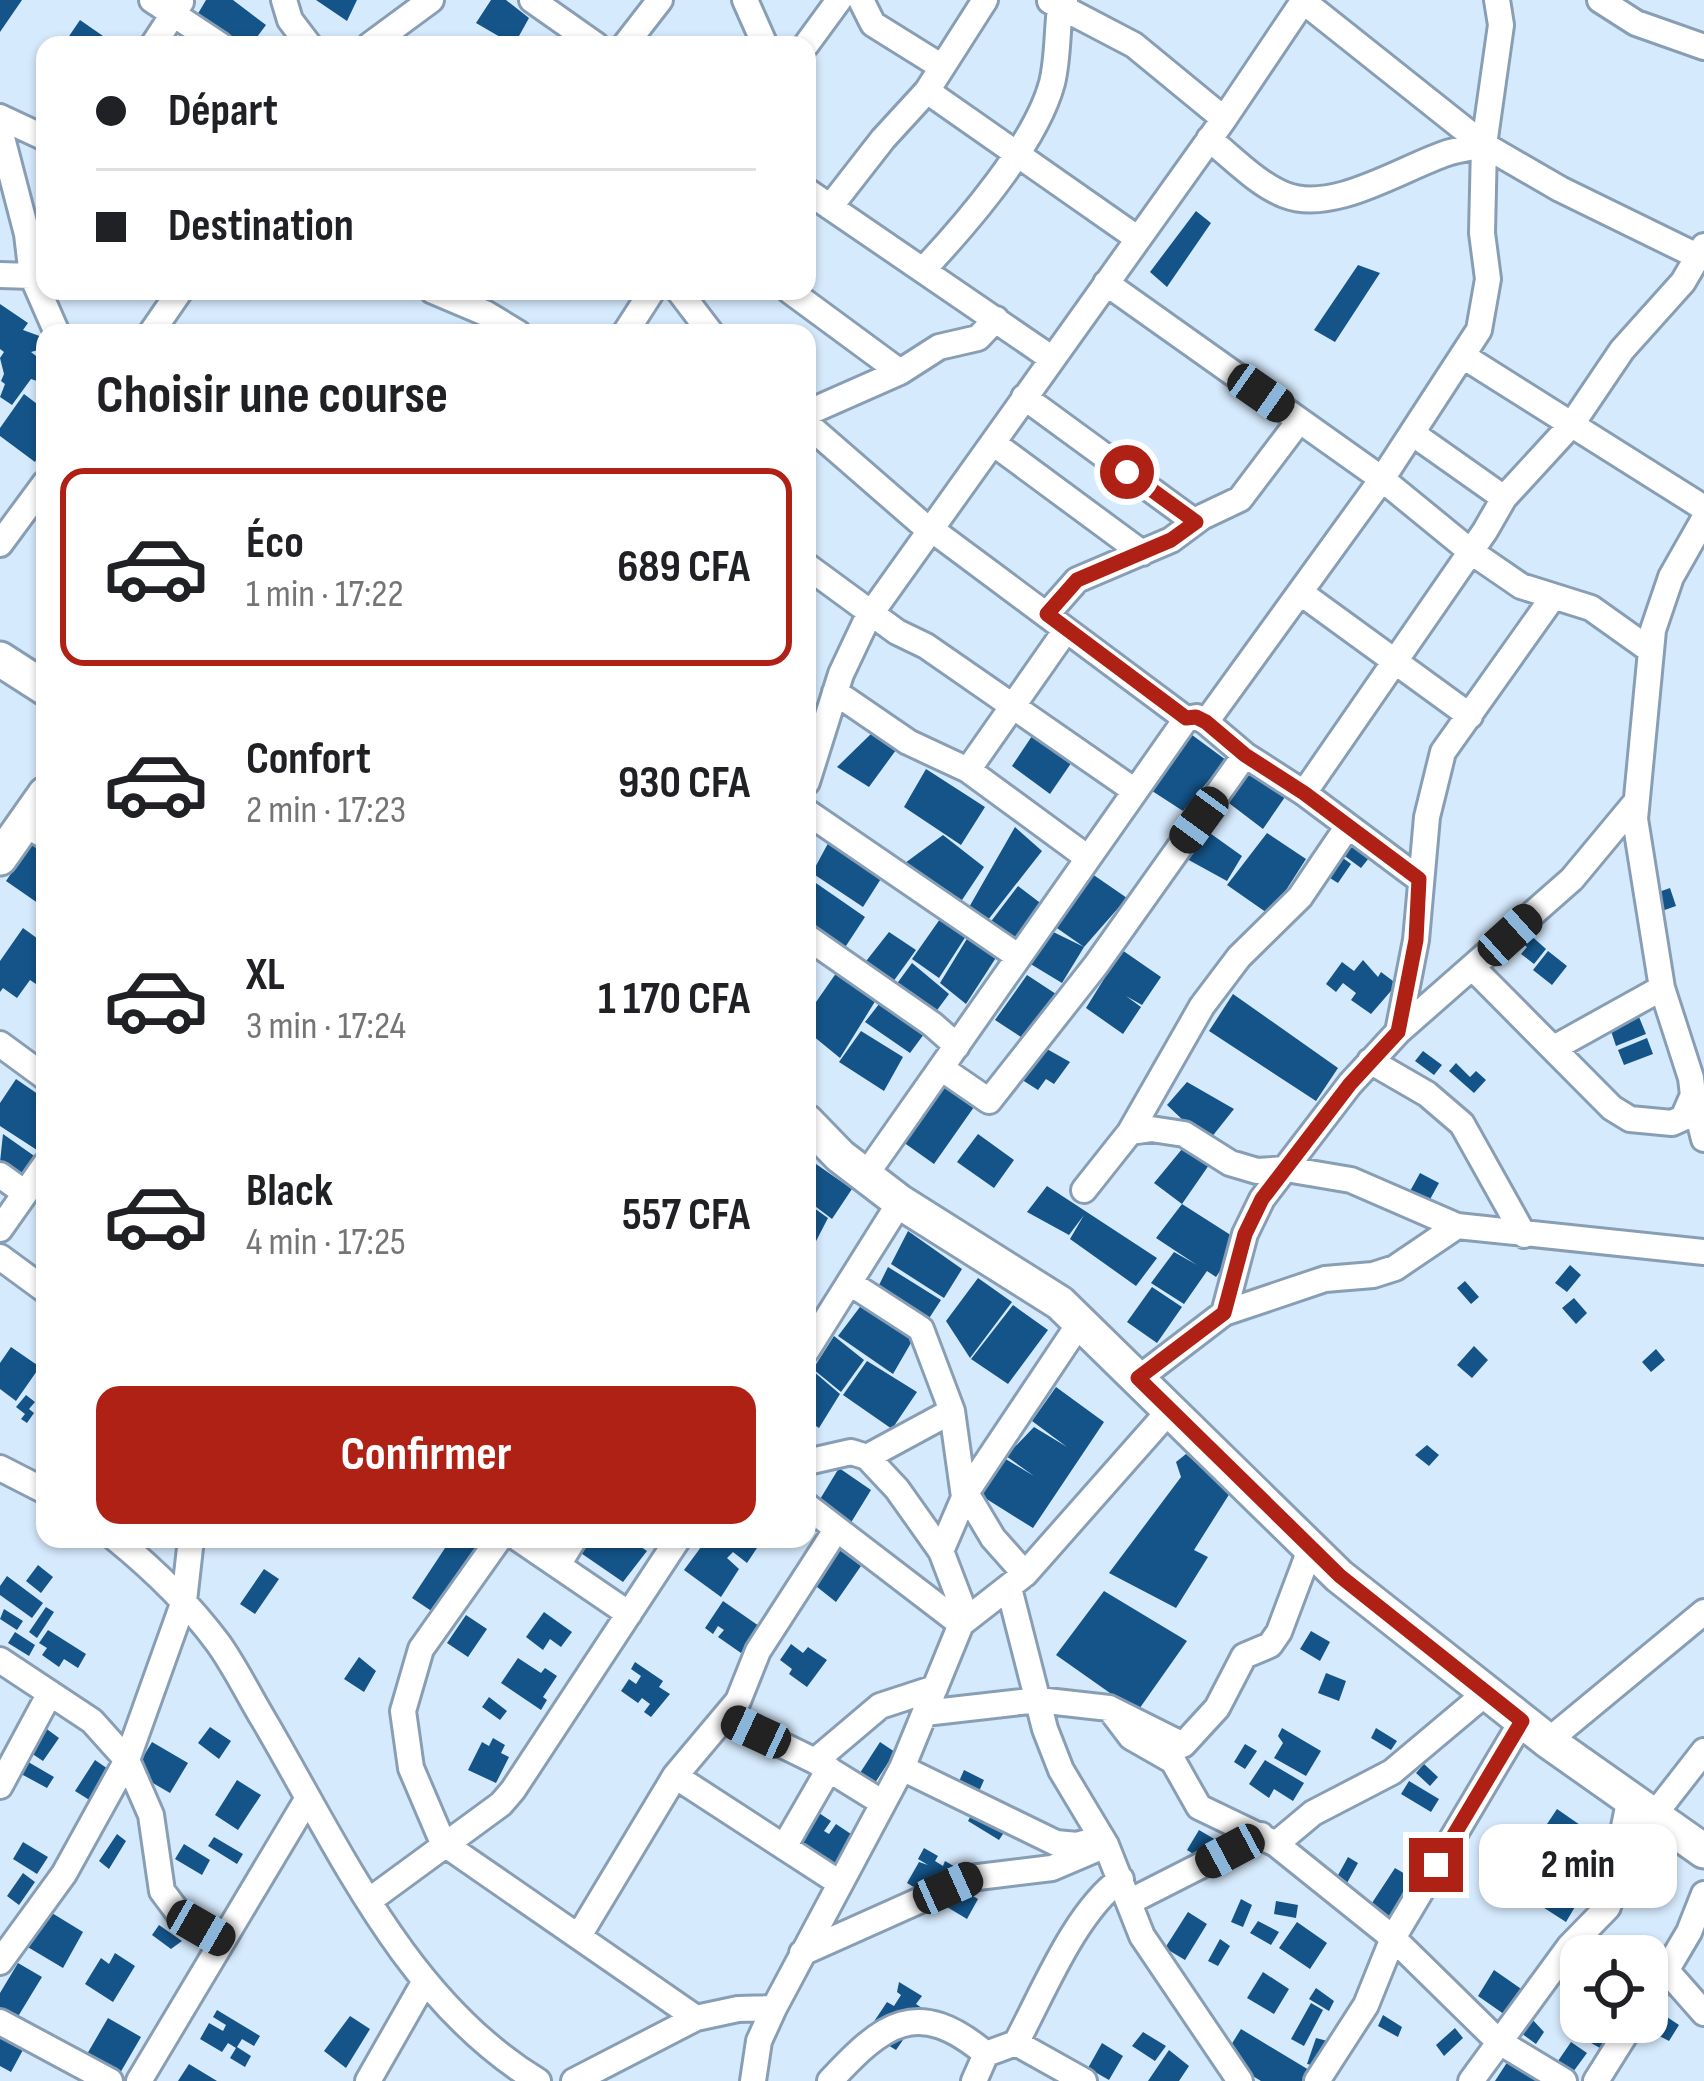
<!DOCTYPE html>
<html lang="fr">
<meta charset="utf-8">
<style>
:root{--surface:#fff;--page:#f2f2f2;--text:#202124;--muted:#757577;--line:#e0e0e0;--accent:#b02115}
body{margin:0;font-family:"Sofia Sans Condensed",sans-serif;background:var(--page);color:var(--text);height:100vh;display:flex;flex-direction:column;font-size:45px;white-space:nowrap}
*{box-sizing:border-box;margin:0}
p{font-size:39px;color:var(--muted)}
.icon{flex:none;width:66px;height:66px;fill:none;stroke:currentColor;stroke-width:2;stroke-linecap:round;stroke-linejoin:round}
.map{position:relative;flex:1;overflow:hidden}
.details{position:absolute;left:36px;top:324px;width:780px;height:1224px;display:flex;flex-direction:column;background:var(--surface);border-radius:24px;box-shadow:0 3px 9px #0004}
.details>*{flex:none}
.banner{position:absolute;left:36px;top:36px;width:780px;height:264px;border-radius:24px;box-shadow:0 3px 9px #0004;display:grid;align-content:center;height:264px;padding:0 60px;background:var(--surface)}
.fabs{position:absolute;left:1560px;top:1935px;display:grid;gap:24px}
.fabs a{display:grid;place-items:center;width:108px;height:108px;border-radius:24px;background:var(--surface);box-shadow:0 3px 9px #0004;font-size:60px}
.end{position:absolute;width:54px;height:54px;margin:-27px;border:15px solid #b02115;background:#fff;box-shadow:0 0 0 6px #fff}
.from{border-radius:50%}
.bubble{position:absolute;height:84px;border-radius:24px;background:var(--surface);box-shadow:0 3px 9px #0004;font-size:39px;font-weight:700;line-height:84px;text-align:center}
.car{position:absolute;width:36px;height:72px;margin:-36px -18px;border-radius:15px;box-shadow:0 0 9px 3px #0007;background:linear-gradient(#222 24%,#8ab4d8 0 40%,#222 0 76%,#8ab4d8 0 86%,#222 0)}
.banner b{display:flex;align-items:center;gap:42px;height:114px;font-size:45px}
.banner b+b{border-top:3px solid var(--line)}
.banner i{width:30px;height:30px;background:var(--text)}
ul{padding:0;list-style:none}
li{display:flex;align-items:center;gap:36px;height:198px;margin:0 24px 18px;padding:0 36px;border:6px solid transparent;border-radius:24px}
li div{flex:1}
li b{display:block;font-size:45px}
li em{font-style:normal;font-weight:700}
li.selected{border-color:var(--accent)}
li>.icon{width:108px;height:108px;stroke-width:1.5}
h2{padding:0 60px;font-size:54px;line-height:144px}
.button{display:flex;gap:24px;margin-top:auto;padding:24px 60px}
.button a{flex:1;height:138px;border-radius:24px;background:var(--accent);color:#fff;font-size:48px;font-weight:700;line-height:138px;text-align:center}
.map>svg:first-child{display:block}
</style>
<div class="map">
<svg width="1704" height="2081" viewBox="0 0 1704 2081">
<rect width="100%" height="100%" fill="#d6eafd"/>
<path fill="#145488" d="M0,0H22L0,32Z
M206,0H233L266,25L251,45H225L193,22Z
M316,0H357L347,21Z
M491,0H506L529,18L514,45L476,23Z
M80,20L116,45H63Z
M1196,211L1211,223L1167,287L1150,272Z
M1358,265L1380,273L1335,342L1314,330Z
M0,304L28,323L23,330L45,338V348L31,352L45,363V369L37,381L31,379L12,405L0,397L5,384L1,381L4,374L0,358L4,352L0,349Z
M24,394L45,410V444L35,462L0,436V428Z
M1036,730L1076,756L1050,794L1012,766Z
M874,731L896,750L869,787L837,767Z
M1188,732L1226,760L1183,811L1146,787Z
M1246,768L1285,797L1263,829L1221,797Z
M926,769L985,807L961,845L904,807Z
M1015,827L1042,851L984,925L968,909Z
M1207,831L1242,856L1227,881L1176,853Z
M1267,833L1306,859L1270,915L1227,885Z
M943,835L984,867L962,900L901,866Z
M832,836L884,874L863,907L812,873Z
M31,844L45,853V908L6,881Z
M1349,844L1369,858L1361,868L1342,854Z
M1339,855L1351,864L1338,883L1325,875Z
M1082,867L1127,898L1084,947L1062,983L1019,957L1041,926L1084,947L1054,926Z
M813,881L865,917L840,955L807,930V889Z
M1018,886L1043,905L1016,948L986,928Z
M1670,888L1676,906L1659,912L1653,894Z
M940,919L968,933L939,978L912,959Z
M23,928L45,944V990L30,980L17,998L3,988L0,992V961Z
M889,932L916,950L890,986L863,965Z
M1528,933L1546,949L1534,964L1521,954L1527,947L1521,942Z
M968,937L999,953L966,1004L940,983Z
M1122,950L1161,977L1142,1005L1126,996L1141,1007L1123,1034L1086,1008Z
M1548,951L1567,966L1552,985L1533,970Z
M1363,960L1378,977L1381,972L1397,984L1371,1014L1351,1000L1356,993L1343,983L1336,992L1326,984L1342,962L1354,971Z
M912,963L949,994L932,1017L893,989Z
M839,969L879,995L840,1058L807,1031V1015Z
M1027,975L1056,994L1024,1039L995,1020Z
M1233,994L1338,1068L1316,1101L1209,1031Z
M883,999L927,1030L910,1053L865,1022Z
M1639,1017L1646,1034L1616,1046L1610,1028Z
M861,1031L903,1057L884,1091L839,1062Z
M1647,1038L1653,1054L1624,1065L1618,1050Z
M1038,1044L1070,1062L1054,1084L1046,1079L1038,1090L1016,1076Z
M1423,1051L1442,1065L1434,1075L1415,1061Z
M1456,1063L1470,1077L1476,1071L1486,1080L1474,1093L1449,1071Z
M16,1079L45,1099V1146L40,1152L0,1126V1103Z
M936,1080L974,1107L934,1164L896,1137Z
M1187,1082L1234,1109L1207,1143L1167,1105Z
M3,1134L40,1160L26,1180L0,1162Z
M978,1134L1014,1160L994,1188L957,1162Z
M1187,1143L1209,1165L1182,1204L1154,1183Z
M816,1164L852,1189L832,1219L807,1200V1178Z
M1420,1173L1439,1183L1428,1203L1409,1193Z
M1047,1186L1157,1258L1136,1286L1070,1239L1084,1215L1069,1235L1027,1212Z
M807,1203L828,1218L813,1247L807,1242Z
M1182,1204L1240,1241L1216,1277L1207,1271L1184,1304L1151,1283L1174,1252L1197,1265L1156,1238Z
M908,1231L962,1269L944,1298L891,1264Z
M1570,1265L1581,1275L1567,1292L1555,1283Z
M888,1267L941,1300L924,1326L875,1293Z
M978,1278L1012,1302L970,1358L946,1321Z
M1465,1281L1479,1297L1471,1304L1457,1288Z
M1152,1287L1182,1307L1157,1343L1127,1322Z
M1574,1298L1587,1313L1576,1324L1562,1308Z
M866,1299L915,1336L893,1374L838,1336Z
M1013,1305L1048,1330L1008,1384L971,1359Z
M834,1336L864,1360L841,1392L813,1369Z
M1474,1346L1488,1360L1472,1378L1457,1365Z
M11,1347L40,1367L45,1359V1372L39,1368L16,1401L0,1389V1363Z
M1656,1349L1665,1360L1651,1372L1642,1362Z
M867,1361L917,1392L892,1429L843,1395Z
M813,1371L840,1394L819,1428L807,1420V1380Z
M1056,1387L1104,1422L1033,1528L977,1493L1004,1458L1034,1476L1006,1456L1034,1427L1067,1447L1032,1421Z
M26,1395L35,1402L29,1409L34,1413L27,1423L21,1419L25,1414L16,1407Z
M1427,1445L1439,1455L1429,1466L1415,1455Z
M1186,1454L1230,1493L1194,1550L1208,1557L1176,1608L1109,1573L1181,1477L1176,1462Z
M839,1468L871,1490L844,1534L814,1509Z
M451,1539L481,1542L433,1612L412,1598Z
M583,1539H629L647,1551L623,1582L575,1549Z
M707,1539H763L747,1563L733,1552L727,1558L739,1569L721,1597L684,1570Z
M834,1546L861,1566L836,1602L807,1579Z
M38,1565L53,1577L41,1593L26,1581Z
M264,1569L279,1579L255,1614L240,1604Z
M7,1576L43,1603L32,1618L0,1595V1586Z
M1104,1591L1187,1641L1137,1712L1056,1655Z
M723,1601L759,1626L741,1653L718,1637L724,1630L718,1626L713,1634L705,1628Z
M46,1607L54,1612L37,1638L29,1632Z
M4,1609L23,1621L17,1630L0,1619Z
M544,1612L572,1632L561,1647L550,1639L543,1650L526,1637Z
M466,1615L487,1629L468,1657L447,1643Z
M48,1630L86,1654L78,1668L64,1659L59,1667L42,1655L47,1648L39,1643Z
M1311,1631L1330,1642L1320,1661L1300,1649Z
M15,1632L35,1645L29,1656L8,1643Z
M791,1644L803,1653L808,1647L827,1660L807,1687L789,1674L792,1669L780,1660Z
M359,1657L376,1671L364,1692L344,1679Z
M518,1658L541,1673L545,1668L557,1676L543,1697L547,1700L541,1710L501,1683Z
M635,1662L663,1681L659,1687L670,1694L651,1717L644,1712L650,1704L642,1698L638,1703L621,1691L629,1679L636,1684L641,1676L631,1669Z
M1326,1673L1346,1681L1339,1701L1318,1693Z
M489,1697L507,1711L500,1720L482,1707Z
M44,1727L59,1738L43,1761L28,1751Z
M210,1727L231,1741L219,1759L198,1743Z
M1282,1728L1321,1751L1306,1776L1274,1758L1283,1743L1278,1736Z
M1376,1728L1397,1741L1391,1750L1371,1738Z
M493,1738L505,1745L501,1753L509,1757L496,1783L468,1770L482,1742L489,1746Z
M152,1742L188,1763L170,1793L134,1772Z
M880,1742L895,1752L873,1786L858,1776Z
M1245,1744L1257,1751L1245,1769L1234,1762Z
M18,1756L54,1777L47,1788L23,1775L15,1779Z
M95,1760L111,1771L91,1801L75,1791Z
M1265,1760L1304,1783L1293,1801L1274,1789L1269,1798L1249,1784Z
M1424,1764L1438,1777L1430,1786L1416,1773Z
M964,1770L984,1780L977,1796L957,1786Z
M237,1780L261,1795L238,1830L215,1815Z
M1409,1781L1439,1799L1431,1812L1401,1794Z
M1557,1809L1583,1827L1572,1841L1547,1824Z
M973,1812L1005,1831L999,1840L968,1821Z
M819,1813L831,1821L824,1831L829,1834L836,1824L854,1836L836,1865L801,1841Z
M1199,1830L1216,1840L1203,1860L1187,1850Z
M117,1834L126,1841L109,1869L99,1861Z
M214,1837L243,1854L237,1864L208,1846Z
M23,1842L48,1857L37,1874L13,1859Z
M184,1844L210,1860L202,1875L175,1859Z
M1641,1847L1669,1867L1654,1886L1643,1876L1636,1887L1619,1876Z
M924,1848L938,1856L935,1861L943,1866L945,1861L964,1872L966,1892L978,1899L967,1919L907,1883L919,1862L928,1865L918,1859Z
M1348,1857L1358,1863L1347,1883L1337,1877Z
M1395,1868L1422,1884L1398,1923L1368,1909Z
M23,1873L35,1882L19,1905L7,1896Z
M1539,1874L1579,1900L1566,1922L1524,1895Z
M1241,1899L1252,1905L1243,1927L1231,1922Z
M1276,1901L1298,1905L1296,1918L1274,1914Z
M47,1910L83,1932L63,1968L26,1946Z
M1188,1912L1207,1924L1185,1960L1165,1948Z
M1258,1921L1279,1932L1271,1945L1250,1933Z
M1297,1922L1327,1943L1310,1969L1279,1948Z
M159,1925L182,1941L171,1949L152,1935Z
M1220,1939L1230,1946L1218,1966L1208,1961Z
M115,1953L135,1966L113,2002L85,1984L101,1958L109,1964Z
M18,1963L42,1977L14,2023L0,2015V1993Z
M1494,1970L1527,1993L1511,2019L1478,1996Z
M1263,1972L1289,1989L1274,2014L1247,1998Z
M899,1982L922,1996L916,2004L922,2008L909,2028L900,2034L905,2037L896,2050L883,2042L885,2034L871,2026L887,2002L894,2006L901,1995L897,1992Z
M1316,1988L1334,2001L1329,2011L1309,1999Z
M1311,2003L1323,2010L1304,2046L1291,2039Z
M1655,2009L1679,2025L1669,2041L1644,2028Z
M217,2010L260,2036L254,2046L242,2039L237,2047L251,2056L245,2067L230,2058L236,2048L228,2043L222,2052L200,2039L209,2023L223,2031L226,2025L213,2017Z
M1383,2015L1402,2027L1398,2037L1378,2026Z
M350,2016L370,2029L346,2068L324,2051Z
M108,2018L141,2037L116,2080L83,2061Z
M1531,2018L1544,2032L1536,2044L1521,2033Z
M1575,2021L1606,2039L1600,2048L1568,2030Z
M1455,2028L1463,2038L1444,2056L1436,2045Z
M1241,2029L1314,2073L1309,2081H1261L1223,2058Z
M1143,2032L1166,2046L1155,2061L1132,2046Z
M0,2034L24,2048L11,2072L0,2066Z
M1316,2038L1335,2043L1326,2068L1307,2064Z
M1571,2042L1587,2053L1573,2072L1558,2061Z
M1102,2043L1123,2056L1109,2080L1088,2068Z
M1169,2050L1189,2066L1179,2081H1148Z
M1508,2061L1540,2081H1495Z
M189,2064L217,2081H178Z"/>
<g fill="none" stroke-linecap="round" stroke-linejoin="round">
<defs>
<path id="street" d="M152,0L220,45
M284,0L290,20L309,45
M532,0L596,45
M745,0L765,45
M861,0L873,24L942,67
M1600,0L1636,23L1704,47
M1050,1L1134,45L1224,119
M153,45L181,2
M370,45L431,0
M625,45L660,0
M806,45L839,0
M927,91L1137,238
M0,117L45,138
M0,130L27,234L32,276L57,333
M1209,139C1232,157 1257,184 1285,195C1333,214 1402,168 1447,153C1459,149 1472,148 1484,145L1560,189L1697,256
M1484,145L1501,25L1497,0
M807,191L1051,358
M830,207L883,139L927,91L985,0
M924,269C966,224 1036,143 1052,83C1058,59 1057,32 1060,8L1065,0
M0,275L32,276
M1106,283L1382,479L1470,551L1521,586L1591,608L1650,650
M433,291L485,313L518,333
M679,291L711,333
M790,291L900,372L939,347L978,338L996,319
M151,333L180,291
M625,333L652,291
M1463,356L1704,508
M1024,397L1195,522
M807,413L900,372
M807,424L930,531
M1412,433L1504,498
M993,443L1142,553
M931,529L1186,719
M0,544L45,483
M807,566L897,632L926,646L1135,791
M1301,593L1470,716
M1047,614L1077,580L1171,540L1202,517L1240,499L1299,421
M835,692L908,742L968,770L1088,858
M1206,722L1382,479L1479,330L1488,279L1482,233L1484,145L1303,1
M968,770L1066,630
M807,782L841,674L867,619L1224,119L1304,0
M1304,793L1485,531L1504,498L1572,424L1622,350L1683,282L1704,246
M807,812L1019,957
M24,824L45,836
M807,937L932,1024L957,1046
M1473,968L1612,1108L1630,1119L1672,1123L1683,1118L1693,1095L1691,1078L1662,988L1635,819L1653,630L1671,577L1704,519
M1398,1032L1572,879L1636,802
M0,1044L45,1077
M1554,1048L1662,988
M1370,1061L1427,1094L1462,1124L1524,1235
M941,1068L989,1101L1096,965L1245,755
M1693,1095L1704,1139
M1130,1132L1151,1129L1184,1134L1230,1163L1257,1171L1286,1169L1351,1180L1457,1226L1704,1252
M0,1175L25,1193
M865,1176L1186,719L1197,717L1206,722L1245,755L1304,793L1419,879
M1084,1190L1130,1132L1202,1006L1239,957L1300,897L1348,826
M0,1229L45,1165
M0,1257L45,1290
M850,1283L921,1329L952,1411L964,1497
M1224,1313L1325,1279L1373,1275L1395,1268L1457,1226
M807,1350L900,1202
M1139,1378L1224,1313L1245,1234L1262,1199L1350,1084L1398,1032L1416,940L1427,817L1443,752L1553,597
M867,1457L952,1411
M807,1462L851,1452L867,1457L897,1489L941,1551L967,1619
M0,1468L45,1491
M966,1493L993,1538L1025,1574
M807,1506L961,1624
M116,1539C154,1570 189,1604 218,1643C236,1668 249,1696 265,1722C340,1850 407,2002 538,2081
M499,1539L421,1649L403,1711L411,1768L443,1843L696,2018
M519,1539L629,1614
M941,1551L966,1493L1081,1321
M558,1565L574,1539
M1009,1588L1045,1729L1061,1770L1106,1845L1142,1936L1240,2081
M0,1660L92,1721L127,1760L151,1815L162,1891L180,1915L223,1940
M1109,1708L1131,1737L1173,1761L1199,1807L1276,1844L1393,1938L1366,2005L1317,2081
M925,1713L1038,1700L1109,1708L1183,1745L1217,1708L1244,1656L1270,1645L1279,1632L1311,1547
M727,1718L815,1761L883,1803
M1522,1721L1393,1938L1498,2041L1564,2081
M1548,1741L1704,1612
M815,1761L880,1706L935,1688
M902,1768L1056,1843L1077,1845L1094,1840
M675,1776L838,1882
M0,1786L50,1693
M1654,1815L1704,1751
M1276,1844L1313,1813L1392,1772L1486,1693
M784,1847L829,1769
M370,1900L501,1804L513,1790L678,1539
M1129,1902L1261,1835
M580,1934L675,1776L738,1701L758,1651L836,1530
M802,1953L970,1878L1052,1868L1106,1845
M0,1962L64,1874L127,1760L184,1601L191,1539
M1666,1970L1704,2013
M1647,2003L1689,1932L1704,1894
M0,2022L110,2081
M1016,2043L1084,2081
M139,2081L308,1798
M368,2081L425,1981
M574,2081L696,2018L738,2009L774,2008L902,1768L961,1624L1025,1574L1170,1410
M753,2081L759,2041L774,2008
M830,2081C883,2024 917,1996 986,2054
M974,2081L986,2054L1016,2043C1043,1993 1075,1912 1121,1879
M1471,2081L1569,1947L1608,1907L1630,1797
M1596,2081L1633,2022"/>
<path id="secondary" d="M0,659L45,688
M0,858L45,794
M807,1122L840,1156L900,1202L1060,1303L1339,1576L1548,1741L1704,1851"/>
</defs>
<use href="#street" stroke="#889eb4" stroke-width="30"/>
<use href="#secondary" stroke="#889eb4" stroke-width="39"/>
<use href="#street" stroke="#fff" stroke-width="24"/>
<use href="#secondary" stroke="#fff" stroke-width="33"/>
</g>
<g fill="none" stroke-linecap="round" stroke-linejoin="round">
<path stroke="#b02115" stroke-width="15" d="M1127,472L1196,522L1171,540L1077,580L1047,614L1186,718L1196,717L1206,722L1245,755L1304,793L1419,879L1416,940L1398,1032L1350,1084L1262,1199L1245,1234L1224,1313L1138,1378L1340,1576L1522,1721L1436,1865"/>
</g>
</svg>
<div class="fabs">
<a><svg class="icon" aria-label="locate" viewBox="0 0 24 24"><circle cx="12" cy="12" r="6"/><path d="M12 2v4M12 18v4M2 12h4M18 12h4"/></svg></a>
</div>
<i class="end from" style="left:1127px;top:472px"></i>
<i class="end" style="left:1436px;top:1865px"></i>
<div class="bubble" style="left:1479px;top:1824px;width:198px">2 min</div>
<i class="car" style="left:1261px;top:393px;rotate:125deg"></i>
<i class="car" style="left:1199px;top:820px;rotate:216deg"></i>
<i class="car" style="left:1510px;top:935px;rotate:48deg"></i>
<i class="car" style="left:756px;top:1732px;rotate:295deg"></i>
<i class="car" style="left:1230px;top:1851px;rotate:242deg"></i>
<i class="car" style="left:948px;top:1888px;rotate:66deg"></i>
<i class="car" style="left:201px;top:1928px;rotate:120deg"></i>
<div class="banner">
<b><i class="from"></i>Départ</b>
<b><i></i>Destination</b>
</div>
<section class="details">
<h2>Choisir une course</h2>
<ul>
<li class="selected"><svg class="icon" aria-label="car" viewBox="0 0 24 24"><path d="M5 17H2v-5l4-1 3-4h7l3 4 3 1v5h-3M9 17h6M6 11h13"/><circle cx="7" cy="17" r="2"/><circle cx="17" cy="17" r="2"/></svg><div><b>Éco</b><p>1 min · 17:22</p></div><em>689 CFA</em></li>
<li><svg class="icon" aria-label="car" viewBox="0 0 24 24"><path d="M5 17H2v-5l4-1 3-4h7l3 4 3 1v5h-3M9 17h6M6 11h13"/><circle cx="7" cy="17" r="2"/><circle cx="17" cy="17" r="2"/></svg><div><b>Confort</b><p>2 min · 17:23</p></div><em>930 CFA</em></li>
<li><svg class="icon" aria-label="car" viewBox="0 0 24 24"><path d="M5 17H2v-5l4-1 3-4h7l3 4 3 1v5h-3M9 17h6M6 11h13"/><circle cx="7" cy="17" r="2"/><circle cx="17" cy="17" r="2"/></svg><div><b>XL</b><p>3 min · 17:24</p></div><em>1 170 CFA</em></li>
<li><svg class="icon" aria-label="car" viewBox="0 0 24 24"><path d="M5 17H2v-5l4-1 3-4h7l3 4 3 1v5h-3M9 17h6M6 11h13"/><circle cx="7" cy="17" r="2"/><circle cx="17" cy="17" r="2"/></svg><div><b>Black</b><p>4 min · 17:25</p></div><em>557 CFA</em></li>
</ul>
<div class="button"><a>Confirmer</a></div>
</section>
</div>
